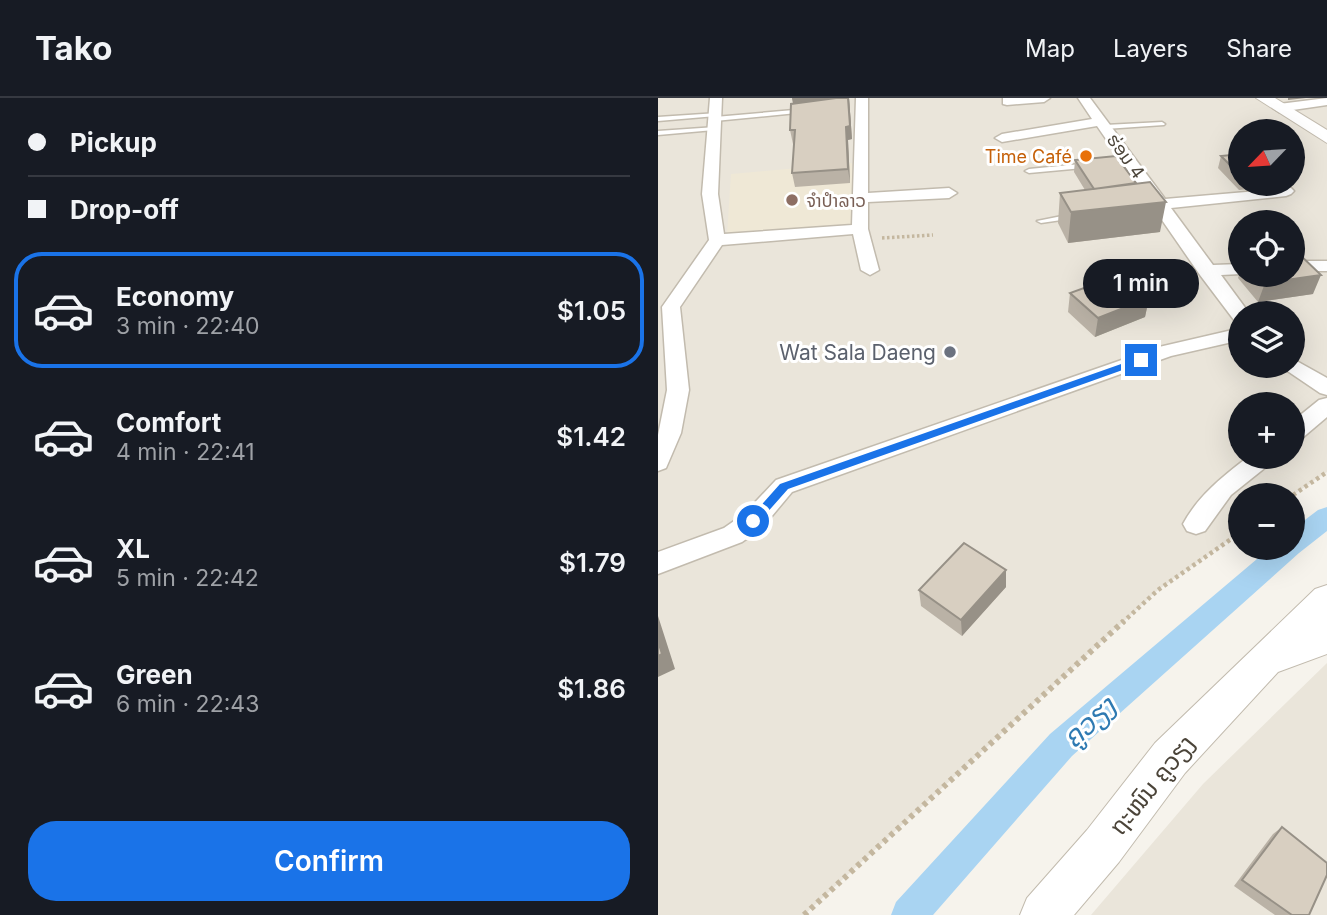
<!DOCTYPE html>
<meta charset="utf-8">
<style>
:root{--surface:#171b24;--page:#242831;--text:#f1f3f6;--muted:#9ea1a6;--line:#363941;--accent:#1a73e8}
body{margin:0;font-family:Inter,"Noto Sans Lao",sans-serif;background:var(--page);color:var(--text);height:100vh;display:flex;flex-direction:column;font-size:26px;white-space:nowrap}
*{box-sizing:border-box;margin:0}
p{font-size:23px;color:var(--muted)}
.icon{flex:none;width:38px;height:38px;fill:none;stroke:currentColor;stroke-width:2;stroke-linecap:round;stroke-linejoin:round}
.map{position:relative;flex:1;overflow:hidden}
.panel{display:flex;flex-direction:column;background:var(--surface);width:658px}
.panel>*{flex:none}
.top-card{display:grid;align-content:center;height:154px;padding:0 28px;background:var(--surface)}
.needle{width:46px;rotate:245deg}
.tools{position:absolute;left:570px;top:21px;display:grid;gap:14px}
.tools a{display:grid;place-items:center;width:77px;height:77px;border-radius:50%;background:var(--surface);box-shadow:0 7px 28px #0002;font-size:35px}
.end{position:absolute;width:32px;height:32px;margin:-16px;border:9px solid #1a73e8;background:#fff;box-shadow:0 0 0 4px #fff}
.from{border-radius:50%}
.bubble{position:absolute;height:49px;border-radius:24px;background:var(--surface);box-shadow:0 7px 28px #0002;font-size:23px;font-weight:600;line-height:49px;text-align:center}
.top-card b{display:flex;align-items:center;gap:24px;height:66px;font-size:26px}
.top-card b+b{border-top:2px solid var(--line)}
.top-card i{width:18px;height:18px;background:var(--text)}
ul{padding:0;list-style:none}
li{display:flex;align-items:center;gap:21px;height:116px;margin:0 14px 10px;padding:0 14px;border:4px solid transparent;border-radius:28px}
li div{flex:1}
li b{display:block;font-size:26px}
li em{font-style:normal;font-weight:600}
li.on{border-color:var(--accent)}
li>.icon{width:63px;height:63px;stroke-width:1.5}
.cta{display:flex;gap:14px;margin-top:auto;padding:14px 28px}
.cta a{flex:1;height:80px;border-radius:28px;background:var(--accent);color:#fff;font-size:28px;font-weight:600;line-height:80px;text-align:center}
header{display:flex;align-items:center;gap:42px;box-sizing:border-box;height:98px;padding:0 35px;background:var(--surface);border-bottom:2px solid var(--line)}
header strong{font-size:33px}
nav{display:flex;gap:38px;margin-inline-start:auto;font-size:24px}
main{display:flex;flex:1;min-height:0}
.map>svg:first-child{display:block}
</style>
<header>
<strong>Tako</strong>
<nav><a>Map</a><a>Layers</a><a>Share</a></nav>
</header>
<main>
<section class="panel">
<div class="top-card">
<b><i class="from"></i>Pickup</b>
<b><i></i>Drop-off</b>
</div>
<ul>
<li class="on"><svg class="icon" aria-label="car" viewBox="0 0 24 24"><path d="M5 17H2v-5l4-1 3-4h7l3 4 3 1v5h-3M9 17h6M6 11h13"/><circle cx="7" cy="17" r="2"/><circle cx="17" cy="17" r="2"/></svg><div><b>Economy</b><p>3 min · 22:40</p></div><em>$1.05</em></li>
<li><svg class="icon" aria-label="car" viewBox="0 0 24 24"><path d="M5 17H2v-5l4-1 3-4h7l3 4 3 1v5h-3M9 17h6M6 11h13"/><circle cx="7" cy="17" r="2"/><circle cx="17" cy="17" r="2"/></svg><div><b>Comfort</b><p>4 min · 22:41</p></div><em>$1.42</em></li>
<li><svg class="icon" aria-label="car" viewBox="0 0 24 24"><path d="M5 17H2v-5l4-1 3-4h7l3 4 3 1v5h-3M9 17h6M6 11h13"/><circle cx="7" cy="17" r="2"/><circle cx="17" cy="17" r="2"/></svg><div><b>XL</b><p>5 min · 22:42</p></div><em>$1.79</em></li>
<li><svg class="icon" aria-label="car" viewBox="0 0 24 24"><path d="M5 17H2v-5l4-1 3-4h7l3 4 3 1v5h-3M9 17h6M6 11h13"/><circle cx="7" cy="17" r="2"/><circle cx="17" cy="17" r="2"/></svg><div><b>Green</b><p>6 min · 22:43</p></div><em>$1.86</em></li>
</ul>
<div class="cta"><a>Confirm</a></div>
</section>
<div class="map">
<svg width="669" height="817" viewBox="0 0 669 817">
<rect width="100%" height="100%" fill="#f6f3ec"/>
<path fill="#eae5da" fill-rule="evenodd" d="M0,0H669V374L635,397H583V434L500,492L146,817H0ZM583,33H635V86H583ZM583,124H635V177H583ZM583,215H635V268H583ZM583,306H635V359H583Z
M669,565V817H433L545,686Z"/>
<path fill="#efe8d6" d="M194,65L197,128L69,137L73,76Z"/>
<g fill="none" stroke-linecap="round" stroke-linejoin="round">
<path fill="#a9d4f2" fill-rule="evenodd" d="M669,409V433L641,455L414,658L275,817H233L238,804L392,636L612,450H635V431L660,412Z"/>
<defs>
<path id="service" d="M147,11L150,13L149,14L57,23L54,21L57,19Z
M60,15L61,16L58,18L0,23V19Z
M504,24L507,26L506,27L447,31L444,29L447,27Z
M58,29L59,30L56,32L0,37V33Z
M433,65L437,67L436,69L371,75L367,73L371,71Z
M414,116L418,118L417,120L383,125L379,123Z"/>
<path id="minor" d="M52,0H64L60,96L66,136L194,127L198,0H210V95L291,90L299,95L291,100L210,104V131L221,172L212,177L203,172L195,136L64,147L22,209L31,292L23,335L8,370L0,373V337L9,292L4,209L51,142L44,96Z
M345,0H392L386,4L349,7L345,6Z
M420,0H432L507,101L633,90L636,93L633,96L628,98L513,110L555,167L583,166V176L563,177L591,215H583V224L576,222L542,177L439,28L344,44L337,40L344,36L434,21Z
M669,0V7L621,14L615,10L621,6Z
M635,163H669V173H635Z
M583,230V242L513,258L134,394L104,430L84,444L0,476V454L66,430L86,416L118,382L501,249Z
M635,261L669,280V297L662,295L628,272L625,268H635Z
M669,300V319L643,341L635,343V323L661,302Z
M590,359H617L613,365L573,397L547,433L538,436L529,433L525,426C540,398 565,378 590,359Z"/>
<path id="tertiary" d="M598,0H617L669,32V45Z
M669,487V556L620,574L527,675L461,764L416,817H362L369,800L429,732L497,645L657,491Z"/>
</defs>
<use href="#service" stroke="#c2bbae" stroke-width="3"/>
<use href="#minor" stroke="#c2bbae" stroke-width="3"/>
<use href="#tertiary" stroke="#c2bbae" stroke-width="2"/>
<path stroke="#c4b79f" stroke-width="3.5" stroke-dasharray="2.5 2.5" stroke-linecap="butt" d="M224,140L275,137"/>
<path stroke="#c4b79f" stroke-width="4.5" stroke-dasharray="3.5 3.5" stroke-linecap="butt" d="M635,397L669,374
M464,525L500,492L583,434"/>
<path stroke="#c4b79f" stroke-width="6" stroke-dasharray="4.5 4.5" stroke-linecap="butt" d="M146,817L466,523"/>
<use href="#service" fill="#fff" fill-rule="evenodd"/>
<use href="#minor" fill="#fff" fill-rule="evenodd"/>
<use href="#tertiary" fill="#fff" fill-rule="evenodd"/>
</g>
<path fill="#bab2a6" d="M134,0H191L194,41L190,42L192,85L137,89L134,75L136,46H135L132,32L135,5Z
M583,56V86H611L610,89L581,92L560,70L563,58Z
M417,62L502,134L410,145L400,125L402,95L427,92L416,74Z
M583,171V177H635L655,196L600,204L580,180Z
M412,195L491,200L487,219L437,239L410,214Z
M348,489L304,538L263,508L261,492Z
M624,729L651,817H617L576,788L615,736Z"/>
<path fill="#979187" d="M134,0H178L136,10Z
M190,0H191L194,41L190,42L192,85L190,71L188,29Z
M630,0H648L630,2Z
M508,104L502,134L410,145L413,114Z
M663,177L655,196L600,204L607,185Z
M491,200L487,219L437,239L440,220Z
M348,472V489L304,538L303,522Z
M0,518L17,571L0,579Z"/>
<path fill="#d8cfc1" stroke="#979187" stroke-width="2" d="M178,0H190L192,28L188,29L190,71L134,75L137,32H132L133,6Z
M583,56V78L563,58Z
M458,58L478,85L436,91L417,62Z
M492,84L508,104L413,114L402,95Z
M635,154H639L663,177L607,185L600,177H635Z
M462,177L491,200L440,220L412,195Z
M306,445L348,472L303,522L261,492Z
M0,543L4,556L0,558Z
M624,729L669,765V777L651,817H634L584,782Z"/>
<path fill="#1a73e8" d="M483,259L488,262L487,264L130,391L99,426H91L89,423L122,386Z"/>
<circle fill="#e8710a" stroke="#fff" stroke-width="2.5" cx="428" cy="58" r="7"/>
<circle fill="#8d6e63" stroke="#fff" stroke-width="2.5" cx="134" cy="102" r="7"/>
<circle fill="#6b7280" stroke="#fff" stroke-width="2.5" cx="292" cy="254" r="7"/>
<g text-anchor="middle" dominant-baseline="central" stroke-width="6" stroke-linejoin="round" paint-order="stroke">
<g font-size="18" fill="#c56008" stroke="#fff" text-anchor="end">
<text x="414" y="58">Time Café</text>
</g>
<g font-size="18" fill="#4b4439" stroke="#fff">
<text transform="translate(468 58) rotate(54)">ຮ່ອມ 4</text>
</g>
<g font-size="18" fill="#785e54" stroke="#fff" text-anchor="start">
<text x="148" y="102">ຈຳປຳລາວ</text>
</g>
<g font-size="21" fill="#5b616d" stroke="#fff" text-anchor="end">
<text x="278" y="254">Wat Sala Daeng</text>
</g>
<g font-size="24" fill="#4b4439" stroke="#fff">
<text transform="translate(494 687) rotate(-51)">ຖະໜົນ ຄູວຽງ</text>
</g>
<g font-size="28" font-style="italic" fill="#2e7ab2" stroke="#fff">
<text transform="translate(431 624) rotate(-42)">ຄູວຽງ</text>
</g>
</g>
</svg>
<div class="tools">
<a><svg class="needle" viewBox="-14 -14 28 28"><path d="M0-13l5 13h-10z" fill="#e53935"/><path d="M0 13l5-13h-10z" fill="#9ea1a6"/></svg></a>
<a><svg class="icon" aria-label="locate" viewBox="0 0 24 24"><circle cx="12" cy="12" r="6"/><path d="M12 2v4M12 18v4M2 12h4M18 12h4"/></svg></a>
<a><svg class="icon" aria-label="layers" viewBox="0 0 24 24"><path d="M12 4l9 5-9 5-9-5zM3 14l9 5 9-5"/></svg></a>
<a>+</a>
<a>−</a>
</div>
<i class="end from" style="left:95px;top:423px"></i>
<i class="end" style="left:483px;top:262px"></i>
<div class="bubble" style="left:425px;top:161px;width:116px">1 min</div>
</div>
</main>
